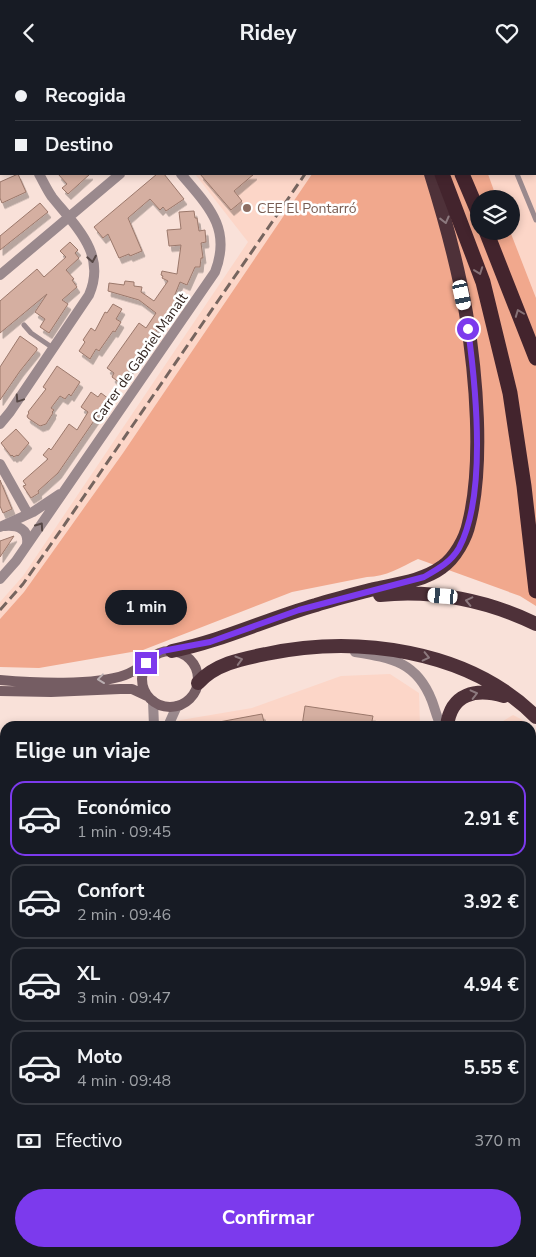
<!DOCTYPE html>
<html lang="es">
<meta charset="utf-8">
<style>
:root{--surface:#171b24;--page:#242831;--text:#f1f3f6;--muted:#9ea1a6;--line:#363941;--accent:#7c3aed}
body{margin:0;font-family:"Nunito Sans",sans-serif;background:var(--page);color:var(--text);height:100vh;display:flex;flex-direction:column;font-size:19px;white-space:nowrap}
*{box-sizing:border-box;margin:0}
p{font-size:16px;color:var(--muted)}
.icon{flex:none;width:28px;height:28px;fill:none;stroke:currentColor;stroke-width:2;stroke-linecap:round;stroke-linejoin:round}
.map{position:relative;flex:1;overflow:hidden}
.side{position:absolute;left:0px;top:656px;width:536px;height:536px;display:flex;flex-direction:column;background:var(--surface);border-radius:15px 15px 0 0;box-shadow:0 2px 8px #0003}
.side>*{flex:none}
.guide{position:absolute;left:0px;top:0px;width:536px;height:110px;box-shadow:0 2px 8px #0003;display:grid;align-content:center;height:110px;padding:0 15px;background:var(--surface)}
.fabs{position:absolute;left:470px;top:125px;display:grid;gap:10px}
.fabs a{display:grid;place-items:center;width:50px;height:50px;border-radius:50%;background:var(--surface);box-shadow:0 2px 8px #0003;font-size:25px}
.end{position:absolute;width:22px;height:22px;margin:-11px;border:6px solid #7c3aed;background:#fff;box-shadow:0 0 0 2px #fff}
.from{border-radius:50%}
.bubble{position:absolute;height:35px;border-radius:18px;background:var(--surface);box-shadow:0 2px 8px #0003;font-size:16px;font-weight:700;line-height:35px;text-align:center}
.car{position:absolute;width:15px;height:30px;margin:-15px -8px;border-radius:6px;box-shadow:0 0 4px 1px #0007;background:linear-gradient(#fff 24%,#345 0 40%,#fff 0 76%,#345 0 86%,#fff 0)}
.guide b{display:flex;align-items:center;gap:18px;height:48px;font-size:19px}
.guide b+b{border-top:1px solid var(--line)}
.guide i{width:12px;height:12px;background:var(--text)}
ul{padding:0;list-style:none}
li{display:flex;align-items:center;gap:15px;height:75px;margin:0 10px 8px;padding:0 5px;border:2px solid var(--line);border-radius:15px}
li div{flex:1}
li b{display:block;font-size:19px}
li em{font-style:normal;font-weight:700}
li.active{border-color:var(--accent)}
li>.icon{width:45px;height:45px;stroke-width:1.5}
h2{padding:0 15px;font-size:22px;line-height:60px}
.pay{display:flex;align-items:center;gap:12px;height:55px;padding:0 15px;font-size:19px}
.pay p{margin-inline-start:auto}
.cta{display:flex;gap:10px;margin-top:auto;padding:10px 15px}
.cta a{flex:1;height:58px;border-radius:30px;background:var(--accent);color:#fff;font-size:20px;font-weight:700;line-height:58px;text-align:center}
header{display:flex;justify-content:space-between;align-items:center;height:65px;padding:0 15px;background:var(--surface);font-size:22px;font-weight:700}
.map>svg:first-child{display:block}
</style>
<header><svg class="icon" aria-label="back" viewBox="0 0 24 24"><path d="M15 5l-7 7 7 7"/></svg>Ridey<svg class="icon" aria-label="heart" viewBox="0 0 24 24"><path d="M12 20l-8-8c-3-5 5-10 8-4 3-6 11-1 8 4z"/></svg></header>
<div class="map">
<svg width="536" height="1192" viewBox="0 0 536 1192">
<defs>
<filter id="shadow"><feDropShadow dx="3" dy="5.5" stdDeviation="0" flood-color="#0004"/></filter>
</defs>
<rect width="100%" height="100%" fill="#f9e1d9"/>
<path fill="#fcd6c8" d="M446,0H536V233L510,166L511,134H497L488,109H535V1Z
M195,109H312L123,388L24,527L0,554V537L23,511L248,177Z
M390,609L419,628L420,661H170L175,656L252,643L341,611Z
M513,650L519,653L531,661H495Z
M531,662L536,668V766L531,763Z
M0,682L5,683V902L0,900Z
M531,835L536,837V1192H306L305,1188H531Z"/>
<path fill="#f1a88d" d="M312,109H488L497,134H479V166H510L536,233V541L520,531L418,494C401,502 386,512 367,512L292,527L143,585L39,603L0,602V554L24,527L123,388Z
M0,900L5,902V1188H305L306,1192H0Z"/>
<path fill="#d5afa1" stroke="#9b786b" filter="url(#shadow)" d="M18,109L26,127L2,138L0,133V117Z
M58,109H90L68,129L62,123L67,119Z
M157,109H164L184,134L166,146L163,142L160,145L150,134L128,153L142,186L130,191L129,189L119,193L108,169L103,173L94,162Z
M200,109H254L234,126L242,136L231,145Z
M40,138L48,147L0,185V171Z
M194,146L195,153H197L199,166L205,165L206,177L201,178L203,193H201L200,202H195L187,220L180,217L174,232L178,234L155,264L157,265L120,318L112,312L114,308L107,303L139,258L146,263L156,248L139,235L108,226L109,218L124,220L125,216L134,217V221L142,222L141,227L154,236L168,216L162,213L163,211L161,210L162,206L177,209L181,180L169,181L167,165L181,164L179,147Z
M70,177L78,185L75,188L79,193L66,205L74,214L72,215L77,222L62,235L68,239L49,268L40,262L45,254L35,247L47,229L0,268V236L37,204L44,212L66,192L60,186Z
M113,239L122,244L116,254L121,257L115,267L113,266L99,286L96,284L90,294L79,286L85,277L83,275L91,263L95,266L105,247L107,248Z
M20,271L37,283V285L20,306L0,335V302Z
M57,301L80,317L71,331L69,329L65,334L60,331L51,343L54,345L52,347L53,348L46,359L40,361L28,353L27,351L29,348L28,347L46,324L43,322Z
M91,327L98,332L101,328L109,334L58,408L38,426L39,428L31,433L23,421L26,420L23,416L48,394L43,390L49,383L51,385L69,359L77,365L88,347L81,342Z
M16,364L29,378L18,391L17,390L14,392L12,390L11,391L1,378Z
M0,415L12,444L3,448L0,441Z
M14,471L0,492V476Z
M305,641L373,651L371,661H302Z
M262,649L265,661H220L219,657Z"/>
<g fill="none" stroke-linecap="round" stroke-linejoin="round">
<path stroke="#9a898d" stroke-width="5" d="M535,0L536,3
M478,1L479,0
M535,38H536
M517,109L536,155
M24,260L31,268L53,283
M531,851L533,852L536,843"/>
<path stroke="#9a898d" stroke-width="10" d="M234,0L235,1
M45,1V0
M138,1V0
M282,1L283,0
M0,210L120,109
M0,359L10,347L89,230C107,189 76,162 52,132C47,125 43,116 39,109
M0,399L28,449
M5,461C18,460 29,464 27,479
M0,462L33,447L60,429
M0,514L16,496L215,207C232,163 208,141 181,109
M355,587C392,593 417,597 432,636C435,644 437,653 441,661
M153,636L154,661
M168,661L177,641
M0,693L5,694
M531,777L536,782
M531,808L536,803
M531,1139L536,1138
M346,1188H347"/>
<path stroke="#755d63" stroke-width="10" d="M142 614a28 28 0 1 1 56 0a28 28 0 1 1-56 0Z
M0,615C33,618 95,621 125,610C133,607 140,602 146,598
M0,626L51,627L120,624H132L147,631"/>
<path stroke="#4e3139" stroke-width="14" d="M380,530C433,524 489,536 536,559
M172,586C222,576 267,554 316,540C335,534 355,529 374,524C397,519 423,516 442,502C455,493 466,473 469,458C484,398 476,309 466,248C458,201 445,154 431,109
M198,618C215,599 241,594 266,589C356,570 468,584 536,652
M447,661C451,628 476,623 504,631"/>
<path stroke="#43242d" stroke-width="15" d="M390,0L391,1
M410,0L411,1
M442,109L483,217L510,328L524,421L536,526
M462,109L479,149
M486,166L536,293"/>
<path stroke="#76655f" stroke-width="3" stroke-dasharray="10 5" stroke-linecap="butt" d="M378,1L379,0
M0,545L23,519L63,462L305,109
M0,883L5,884
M531,1046L536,1048"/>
</g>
<defs><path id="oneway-chevron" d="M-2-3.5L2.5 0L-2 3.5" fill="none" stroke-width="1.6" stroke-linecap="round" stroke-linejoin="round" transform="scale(1.25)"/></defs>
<g stroke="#8c797e">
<use href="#oneway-chevron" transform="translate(445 155) rotate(76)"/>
<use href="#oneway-chevron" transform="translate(469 536) rotate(-167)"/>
<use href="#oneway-chevron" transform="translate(426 592) rotate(13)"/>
<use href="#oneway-chevron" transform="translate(239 595) rotate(-16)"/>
<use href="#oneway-chevron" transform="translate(474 629) rotate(-14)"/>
</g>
<g stroke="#574846">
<use href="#oneway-chevron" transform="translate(92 194) rotate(80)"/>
<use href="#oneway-chevron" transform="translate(19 334) rotate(124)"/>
<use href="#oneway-chevron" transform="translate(40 461) rotate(-55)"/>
</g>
<g stroke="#857176">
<use href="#oneway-chevron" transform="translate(479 206) rotate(70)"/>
<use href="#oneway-chevron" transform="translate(519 248) rotate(-111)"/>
</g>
<use stroke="#baaeb1" href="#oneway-chevron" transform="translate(101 614) rotate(173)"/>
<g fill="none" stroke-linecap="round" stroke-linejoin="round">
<path stroke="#7c3aed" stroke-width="6" d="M146,598L153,591L162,586L210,577L299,545L424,512C438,504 451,497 459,483C487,430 476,323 468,264"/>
</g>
<circle fill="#8d6e63" stroke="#fff" stroke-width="2" cx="247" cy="143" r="5"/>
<g text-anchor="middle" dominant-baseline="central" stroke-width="5" stroke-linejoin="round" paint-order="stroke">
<g font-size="14" fill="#785e54" stroke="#fff" text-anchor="start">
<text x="257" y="143">CEE El Pontarró</text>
</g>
<g font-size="14" fill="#332520" stroke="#fff">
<text transform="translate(140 293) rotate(-55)">Carrer de Gabriel Manalt</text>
</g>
</g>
</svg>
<div class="fabs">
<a><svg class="icon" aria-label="layers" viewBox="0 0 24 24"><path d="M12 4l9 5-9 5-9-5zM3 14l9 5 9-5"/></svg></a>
</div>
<i class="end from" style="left:468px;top:264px"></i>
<i class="end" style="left:146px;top:598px"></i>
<div class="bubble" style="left:105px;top:525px;width:82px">1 min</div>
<i class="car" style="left:462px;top:230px;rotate:168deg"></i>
<i class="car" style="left:443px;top:531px;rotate:275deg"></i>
<div class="guide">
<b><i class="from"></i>Recogida</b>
<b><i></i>Destino</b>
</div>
<section class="side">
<h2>Elige un viaje</h2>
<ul>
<li class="active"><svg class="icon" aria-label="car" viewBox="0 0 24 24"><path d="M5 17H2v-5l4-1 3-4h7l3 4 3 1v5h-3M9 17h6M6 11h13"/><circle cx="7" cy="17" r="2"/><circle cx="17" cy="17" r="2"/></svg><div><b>Económico</b><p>1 min · 09:45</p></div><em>2.91 €</em></li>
<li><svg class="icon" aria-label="car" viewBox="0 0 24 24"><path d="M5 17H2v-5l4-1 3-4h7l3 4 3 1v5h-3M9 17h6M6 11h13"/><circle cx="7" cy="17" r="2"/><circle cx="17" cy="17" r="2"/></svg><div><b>Confort</b><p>2 min · 09:46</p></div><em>3.92 €</em></li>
<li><svg class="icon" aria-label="car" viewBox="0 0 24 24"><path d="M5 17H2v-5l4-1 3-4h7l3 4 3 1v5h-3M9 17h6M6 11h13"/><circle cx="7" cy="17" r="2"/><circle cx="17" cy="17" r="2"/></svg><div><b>XL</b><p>3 min · 09:47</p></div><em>4.94 €</em></li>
<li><svg class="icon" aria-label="car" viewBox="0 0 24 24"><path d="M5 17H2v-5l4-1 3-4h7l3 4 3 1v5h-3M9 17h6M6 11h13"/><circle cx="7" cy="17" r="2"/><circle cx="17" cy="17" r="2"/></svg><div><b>Moto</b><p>4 min · 09:48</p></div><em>5.55 €</em></li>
</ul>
<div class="pay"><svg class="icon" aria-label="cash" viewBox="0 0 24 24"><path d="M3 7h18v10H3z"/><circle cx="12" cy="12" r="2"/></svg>Efectivo<p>370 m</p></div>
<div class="cta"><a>Confirmar</a></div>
</section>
</div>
